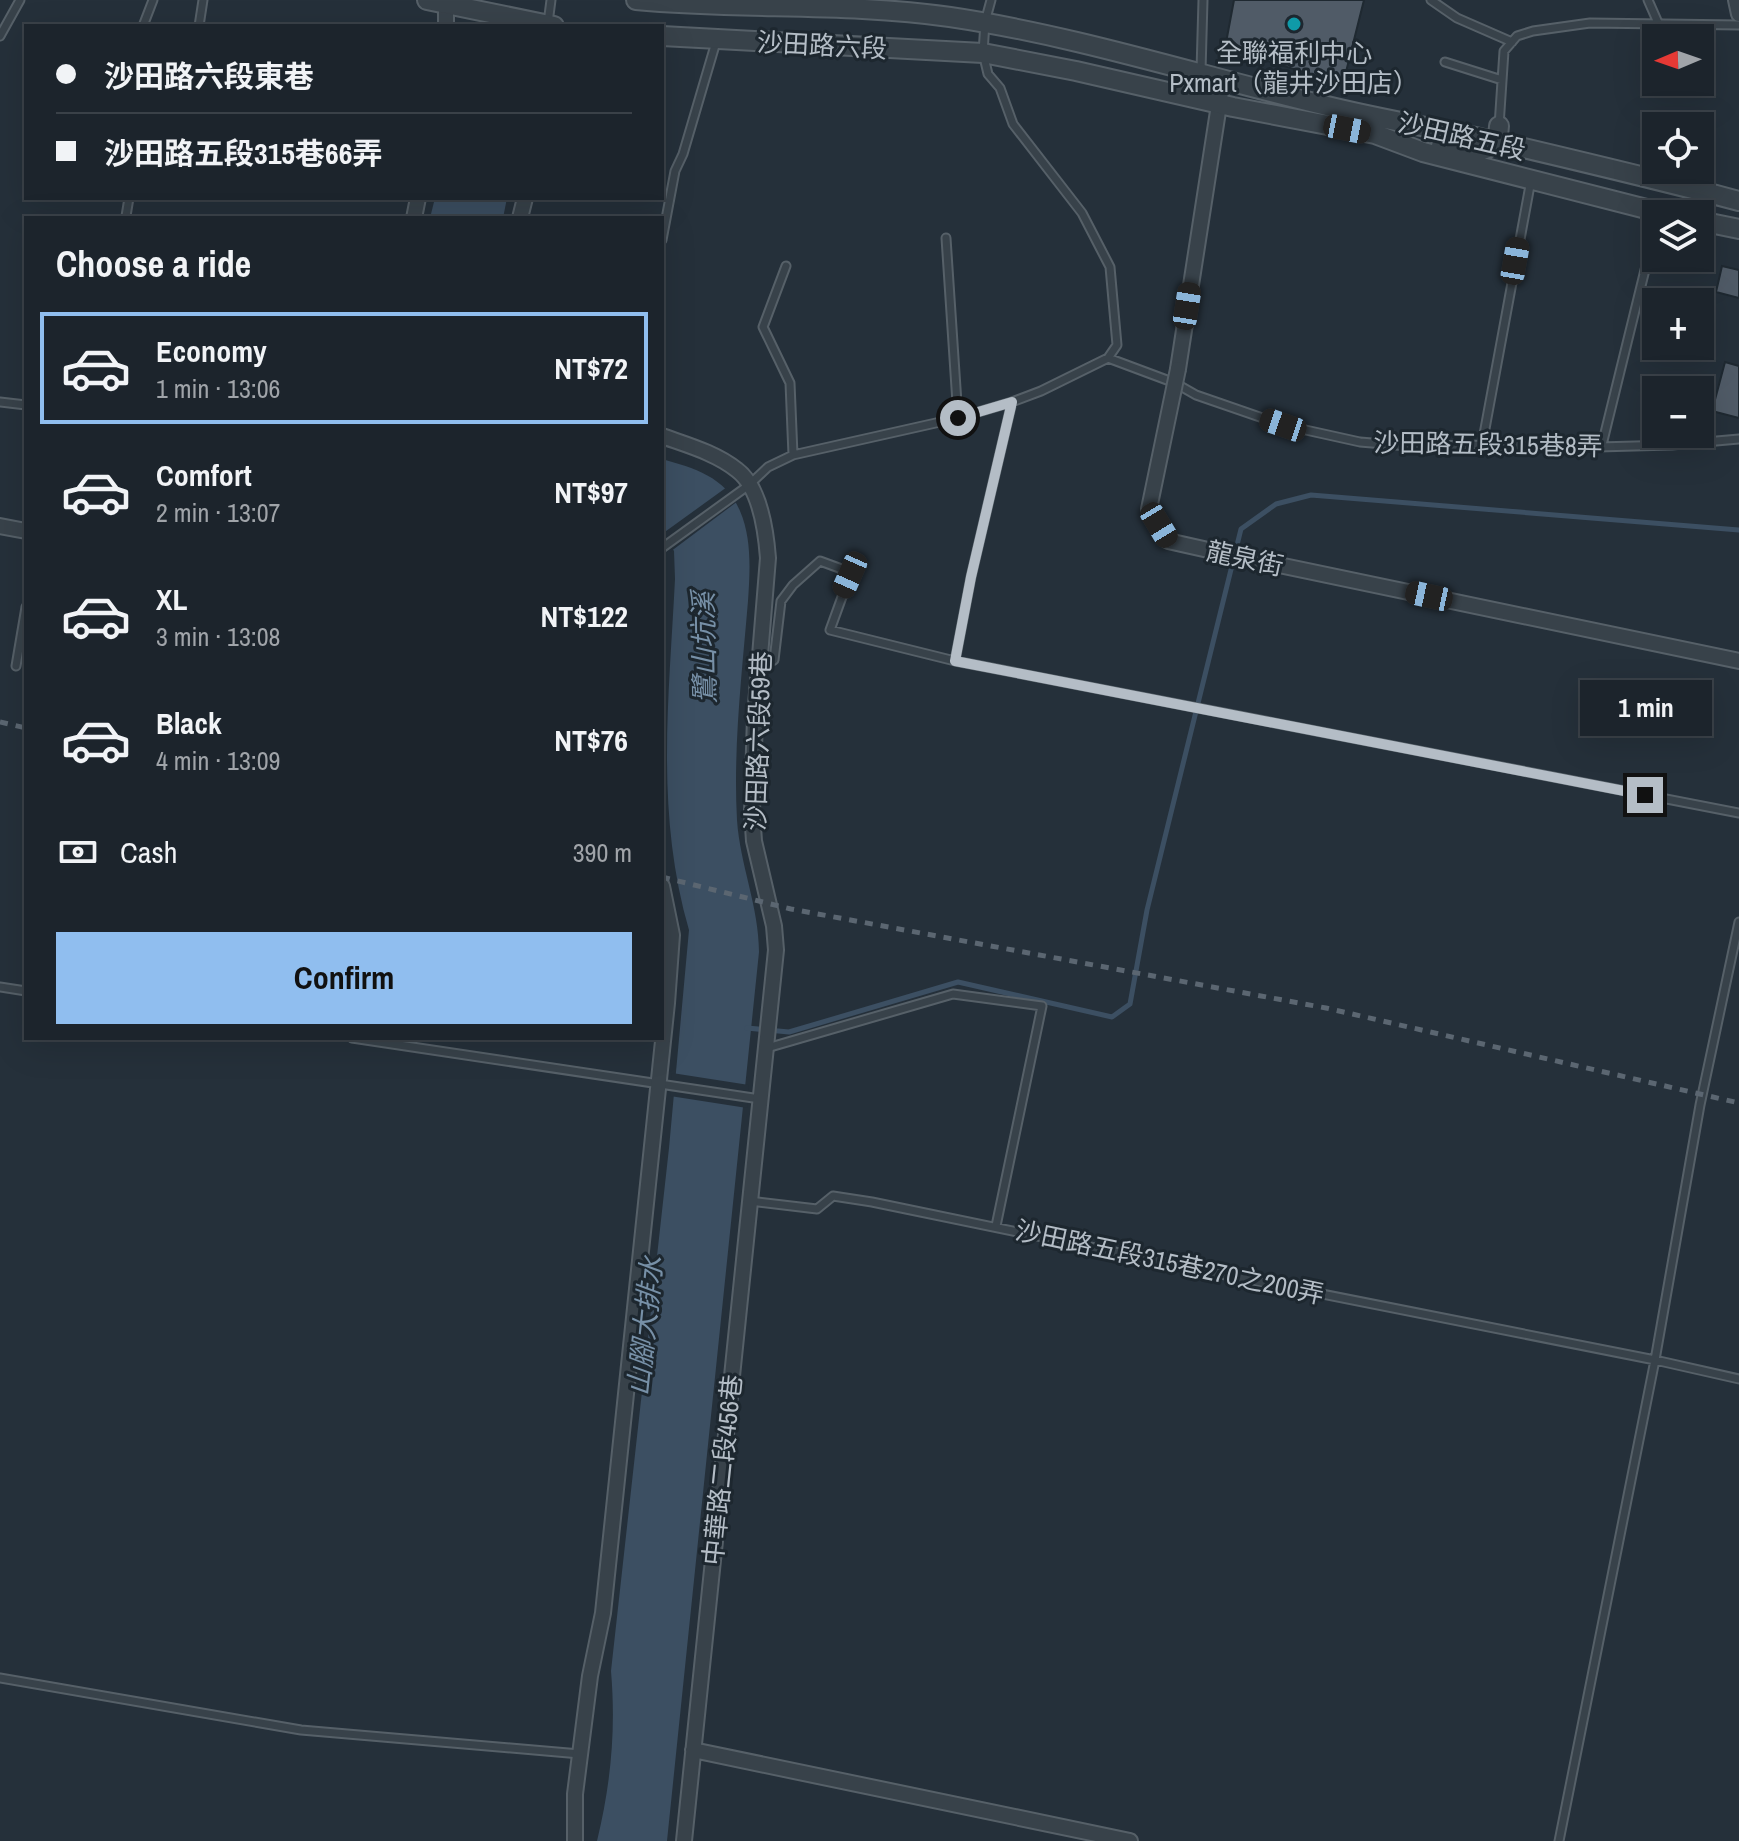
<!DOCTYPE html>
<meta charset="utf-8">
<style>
:root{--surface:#1c242c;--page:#293038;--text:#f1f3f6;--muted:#a0a4a9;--line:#3a4148;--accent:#90beef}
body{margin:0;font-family:"Archivo Narrow","Noto Sans TC",sans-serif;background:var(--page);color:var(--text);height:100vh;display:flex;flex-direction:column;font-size:30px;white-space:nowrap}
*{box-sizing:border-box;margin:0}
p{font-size:26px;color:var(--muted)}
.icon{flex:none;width:44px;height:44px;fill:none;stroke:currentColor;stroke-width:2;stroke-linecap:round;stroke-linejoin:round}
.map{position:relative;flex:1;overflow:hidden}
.side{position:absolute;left:24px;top:216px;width:640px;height:824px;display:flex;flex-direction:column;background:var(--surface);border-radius:0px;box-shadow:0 8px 32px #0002,0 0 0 2px var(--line)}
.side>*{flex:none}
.hud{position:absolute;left:24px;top:24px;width:640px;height:176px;border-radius:0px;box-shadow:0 8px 32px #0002,0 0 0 2px var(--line);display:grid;align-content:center;height:176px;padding:0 32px;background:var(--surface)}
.needle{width:52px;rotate:268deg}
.controls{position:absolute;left:1642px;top:24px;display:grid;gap:16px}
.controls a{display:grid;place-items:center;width:72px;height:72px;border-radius:0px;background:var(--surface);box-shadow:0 8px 32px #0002,0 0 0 2px var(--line);font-size:40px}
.end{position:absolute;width:36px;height:36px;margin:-18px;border:10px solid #b4bdc6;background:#111;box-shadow:0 0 0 4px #111}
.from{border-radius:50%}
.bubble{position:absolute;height:56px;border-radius:0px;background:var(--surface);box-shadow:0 8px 32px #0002,0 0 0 2px var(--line);font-size:26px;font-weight:700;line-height:56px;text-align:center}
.car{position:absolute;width:24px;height:48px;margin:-24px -12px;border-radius:10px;box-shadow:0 0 6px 2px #0007;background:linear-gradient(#222 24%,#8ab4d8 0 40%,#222 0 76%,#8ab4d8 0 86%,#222 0)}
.hud b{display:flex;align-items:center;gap:28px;height:76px;font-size:30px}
.hud b+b{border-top:2px solid var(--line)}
.hud i{width:20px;height:20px;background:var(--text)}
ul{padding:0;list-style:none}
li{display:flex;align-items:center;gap:24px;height:112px;margin:0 16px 12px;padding:0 16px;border:4px solid transparent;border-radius:0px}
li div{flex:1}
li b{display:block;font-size:30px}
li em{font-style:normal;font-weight:700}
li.active{border-color:var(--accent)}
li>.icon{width:72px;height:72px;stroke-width:1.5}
h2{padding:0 32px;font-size:36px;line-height:96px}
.pay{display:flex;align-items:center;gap:20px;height:88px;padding:0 32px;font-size:30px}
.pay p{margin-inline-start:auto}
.primary-button{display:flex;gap:16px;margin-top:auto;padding:16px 32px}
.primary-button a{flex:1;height:92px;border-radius:0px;background:var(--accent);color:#111;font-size:32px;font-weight:700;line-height:92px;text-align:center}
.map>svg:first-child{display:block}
</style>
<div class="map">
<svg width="1739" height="1841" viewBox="0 0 1739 1841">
<rect width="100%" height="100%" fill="#25303a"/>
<path fill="#3c4f62" d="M435,198H507L503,218H430Z
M662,459C694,468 726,477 740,511C752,539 750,571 748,601C742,673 733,748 737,820C740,865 759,907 759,952L667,1841H597C611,1783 616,1730 611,1671L669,1148L689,930C655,813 669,699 675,579L674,551L662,534Z"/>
<path fill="#25303a" d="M455,0H541L539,26H456Z
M727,487L738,501L670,552L662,541V534Z
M672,1073L749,1085L747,1108L670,1096Z"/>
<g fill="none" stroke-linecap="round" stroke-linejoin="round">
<path stroke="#3c4f62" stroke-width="5" d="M747,1028L789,1032L958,982L1112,1017L1130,1004L1147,910L1241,529L1276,504L1311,495L1739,530"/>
</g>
<path fill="#505b67" stroke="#1f2931" stroke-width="2" d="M1234,0H1364L1343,84L1225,48Z
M1722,266L1739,270V298L1716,292Z
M1725,362L1739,366V418L1712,411Z"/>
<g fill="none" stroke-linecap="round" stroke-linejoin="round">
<defs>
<path id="service" d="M1431,0L1457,18L1512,42
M1648,0L1659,25
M548,23L551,0
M143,26L153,0
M199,26L203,0
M0,36L20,0
M1445,62L1502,80
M1201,71L1203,0
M1499,126L1504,51L1517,36L1533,31L1590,23L1739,25
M126,216L129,198
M946,238L958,418
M662,240L675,171L683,154L716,42
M786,266L763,327L790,383L793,455
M1108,358L1175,383L1196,395L1283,425L1360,442L1408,446L1482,445L1561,448L1672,445L1739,439
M0,402L26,405
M1482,445L1531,180
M1602,445L1656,225
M662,548L749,485L768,467L793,455L958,418L1012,402L1041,391L1108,358L1117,345L1110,267L1082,213L1013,124L1000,88L988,74L983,53L985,22L991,0
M955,661L971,577L1012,402
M16,666L26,607
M760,667L774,660L781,601L793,585L820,561L839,568L850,575L830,630L955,661L1739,813
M0,987L26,991
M352,1038L760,1099
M767,1048L953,994L1042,1006L996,1226
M750,1201L817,1209L833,1196L872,1202L1226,1275L1655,1360L1739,1379
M0,1678L301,1730L580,1754
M1559,1841L1655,1360L1700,1105L1739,922"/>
<path id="minor" d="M1736,0L1739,14
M446,4V26
M414,218L418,198
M520,218L525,198
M1178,369L1223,79
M662,436C687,445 716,453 737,470C760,487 766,532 768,558L755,717L752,812L754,841L774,926L776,950L684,1841
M0,526L26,531
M1226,554L1739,661
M693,1750L1130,1841
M575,1841V1794L590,1676L603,1613L667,1003L672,935L662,886"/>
<path id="tertiary" d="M427,0L554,26
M636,0C741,10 847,2 950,17C1078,36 1201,76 1327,106C1384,120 1441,129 1498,142C1579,161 1659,180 1739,201
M662,36L983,53L1076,71L1233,107L1375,134L1423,152L1666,214
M1441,146C1464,151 1498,160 1499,126
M1700,221L1739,229"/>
</defs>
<use href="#service" stroke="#566068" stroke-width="11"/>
<use href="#minor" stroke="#566068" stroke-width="18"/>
<use href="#tertiary" stroke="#566068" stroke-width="22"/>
<use href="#service" stroke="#38424a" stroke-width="7"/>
<use href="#minor" stroke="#38424a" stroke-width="14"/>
<use href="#tertiary" stroke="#38424a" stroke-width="18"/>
<path stroke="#5b6671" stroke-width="5" stroke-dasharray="8 8" stroke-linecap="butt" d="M0,722L26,728
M662,877L791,909L1326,1008L1739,1103"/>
<defs>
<path id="minor-bridge" d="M1178,369L1149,509L1168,541L1226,554"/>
</defs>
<use href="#minor-bridge" stroke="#566068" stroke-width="18" stroke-linecap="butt"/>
<use href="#minor-bridge" stroke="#38424a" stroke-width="14"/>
</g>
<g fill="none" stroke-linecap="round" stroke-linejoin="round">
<path stroke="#b4bdc6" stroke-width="10" d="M958,418L1012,402L971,577L955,661L1645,795"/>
</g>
<circle fill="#0f9aa8" stroke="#1d272f" stroke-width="3" cx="1294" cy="24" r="8"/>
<g text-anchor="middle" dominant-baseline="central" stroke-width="6" stroke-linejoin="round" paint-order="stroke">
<g font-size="26" fill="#b4bdc6" stroke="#1d272f">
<text transform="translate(822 45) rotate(3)">沙田路六段</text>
<text transform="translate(1462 136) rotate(13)">沙田路五段</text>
<text transform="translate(1488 444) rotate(1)">沙田路五段315巷8弄</text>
<text transform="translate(1245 558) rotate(12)">龍泉街</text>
<text transform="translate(758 741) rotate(-88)">沙田路六段59巷</text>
<text transform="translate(1170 1262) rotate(12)">沙田路五段315巷270之200弄</text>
<text transform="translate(722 1470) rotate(-84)">中華路二段456巷</text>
</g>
<g font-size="26" fill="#b4bdc6" stroke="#1d272f">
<text x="1294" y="52">全聯福利中心<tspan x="1294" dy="30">Pxmart（龍井沙田店）</tspan></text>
</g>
<g font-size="28" font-style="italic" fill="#7790a7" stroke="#1d272f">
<text transform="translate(704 648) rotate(-91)">鷺山坑溪</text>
<text transform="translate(645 1326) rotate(-84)">山腳大排水</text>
</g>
</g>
</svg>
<div class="controls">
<a><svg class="needle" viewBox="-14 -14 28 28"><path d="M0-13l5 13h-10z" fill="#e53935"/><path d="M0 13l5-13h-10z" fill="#a0a4a9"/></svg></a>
<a><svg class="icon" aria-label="locate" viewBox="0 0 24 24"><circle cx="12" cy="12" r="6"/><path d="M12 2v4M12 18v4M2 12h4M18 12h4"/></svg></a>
<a><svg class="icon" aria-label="layers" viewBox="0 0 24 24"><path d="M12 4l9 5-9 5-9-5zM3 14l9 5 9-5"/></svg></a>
<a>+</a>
<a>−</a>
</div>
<i class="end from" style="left:958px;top:418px"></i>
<i class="end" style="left:1645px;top:795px"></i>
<div class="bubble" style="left:1580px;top:680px;width:132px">1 min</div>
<i class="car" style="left:1347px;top:129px;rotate:101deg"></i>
<i class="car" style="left:1515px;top:261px;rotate:10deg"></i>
<i class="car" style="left:1187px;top:306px;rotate:9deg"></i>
<i class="car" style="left:1283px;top:425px;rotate:289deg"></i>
<i class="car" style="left:1159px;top:525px;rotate:149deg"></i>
<i class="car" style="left:850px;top:575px;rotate:204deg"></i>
<i class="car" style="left:1429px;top:596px;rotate:282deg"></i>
<div class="hud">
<b><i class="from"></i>沙田路六段東巷</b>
<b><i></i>沙田路五段315巷66弄</b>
</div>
<section class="side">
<h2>Choose a ride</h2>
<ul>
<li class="active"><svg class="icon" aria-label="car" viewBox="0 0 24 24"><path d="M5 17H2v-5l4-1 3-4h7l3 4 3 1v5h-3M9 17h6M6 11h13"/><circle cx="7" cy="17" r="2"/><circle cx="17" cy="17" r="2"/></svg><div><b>Economy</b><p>1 min · 13:06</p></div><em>NT$72</em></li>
<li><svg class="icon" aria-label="car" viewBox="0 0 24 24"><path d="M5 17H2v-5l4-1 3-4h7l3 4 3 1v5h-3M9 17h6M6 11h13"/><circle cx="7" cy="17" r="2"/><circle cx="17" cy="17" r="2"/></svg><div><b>Comfort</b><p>2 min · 13:07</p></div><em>NT$97</em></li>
<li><svg class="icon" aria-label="car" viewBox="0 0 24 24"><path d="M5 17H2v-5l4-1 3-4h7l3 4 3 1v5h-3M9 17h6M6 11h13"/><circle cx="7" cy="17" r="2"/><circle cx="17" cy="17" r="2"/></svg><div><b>XL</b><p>3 min · 13:08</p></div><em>NT$122</em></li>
<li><svg class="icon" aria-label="car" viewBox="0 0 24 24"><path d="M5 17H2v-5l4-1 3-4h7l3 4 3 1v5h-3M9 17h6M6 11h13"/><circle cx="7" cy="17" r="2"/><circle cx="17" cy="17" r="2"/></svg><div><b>Black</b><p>4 min · 13:09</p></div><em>NT$76</em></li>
</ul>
<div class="pay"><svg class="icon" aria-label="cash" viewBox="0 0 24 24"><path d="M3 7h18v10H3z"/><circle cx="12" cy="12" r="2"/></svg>Cash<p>390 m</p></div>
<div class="primary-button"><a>Confirm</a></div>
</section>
</div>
